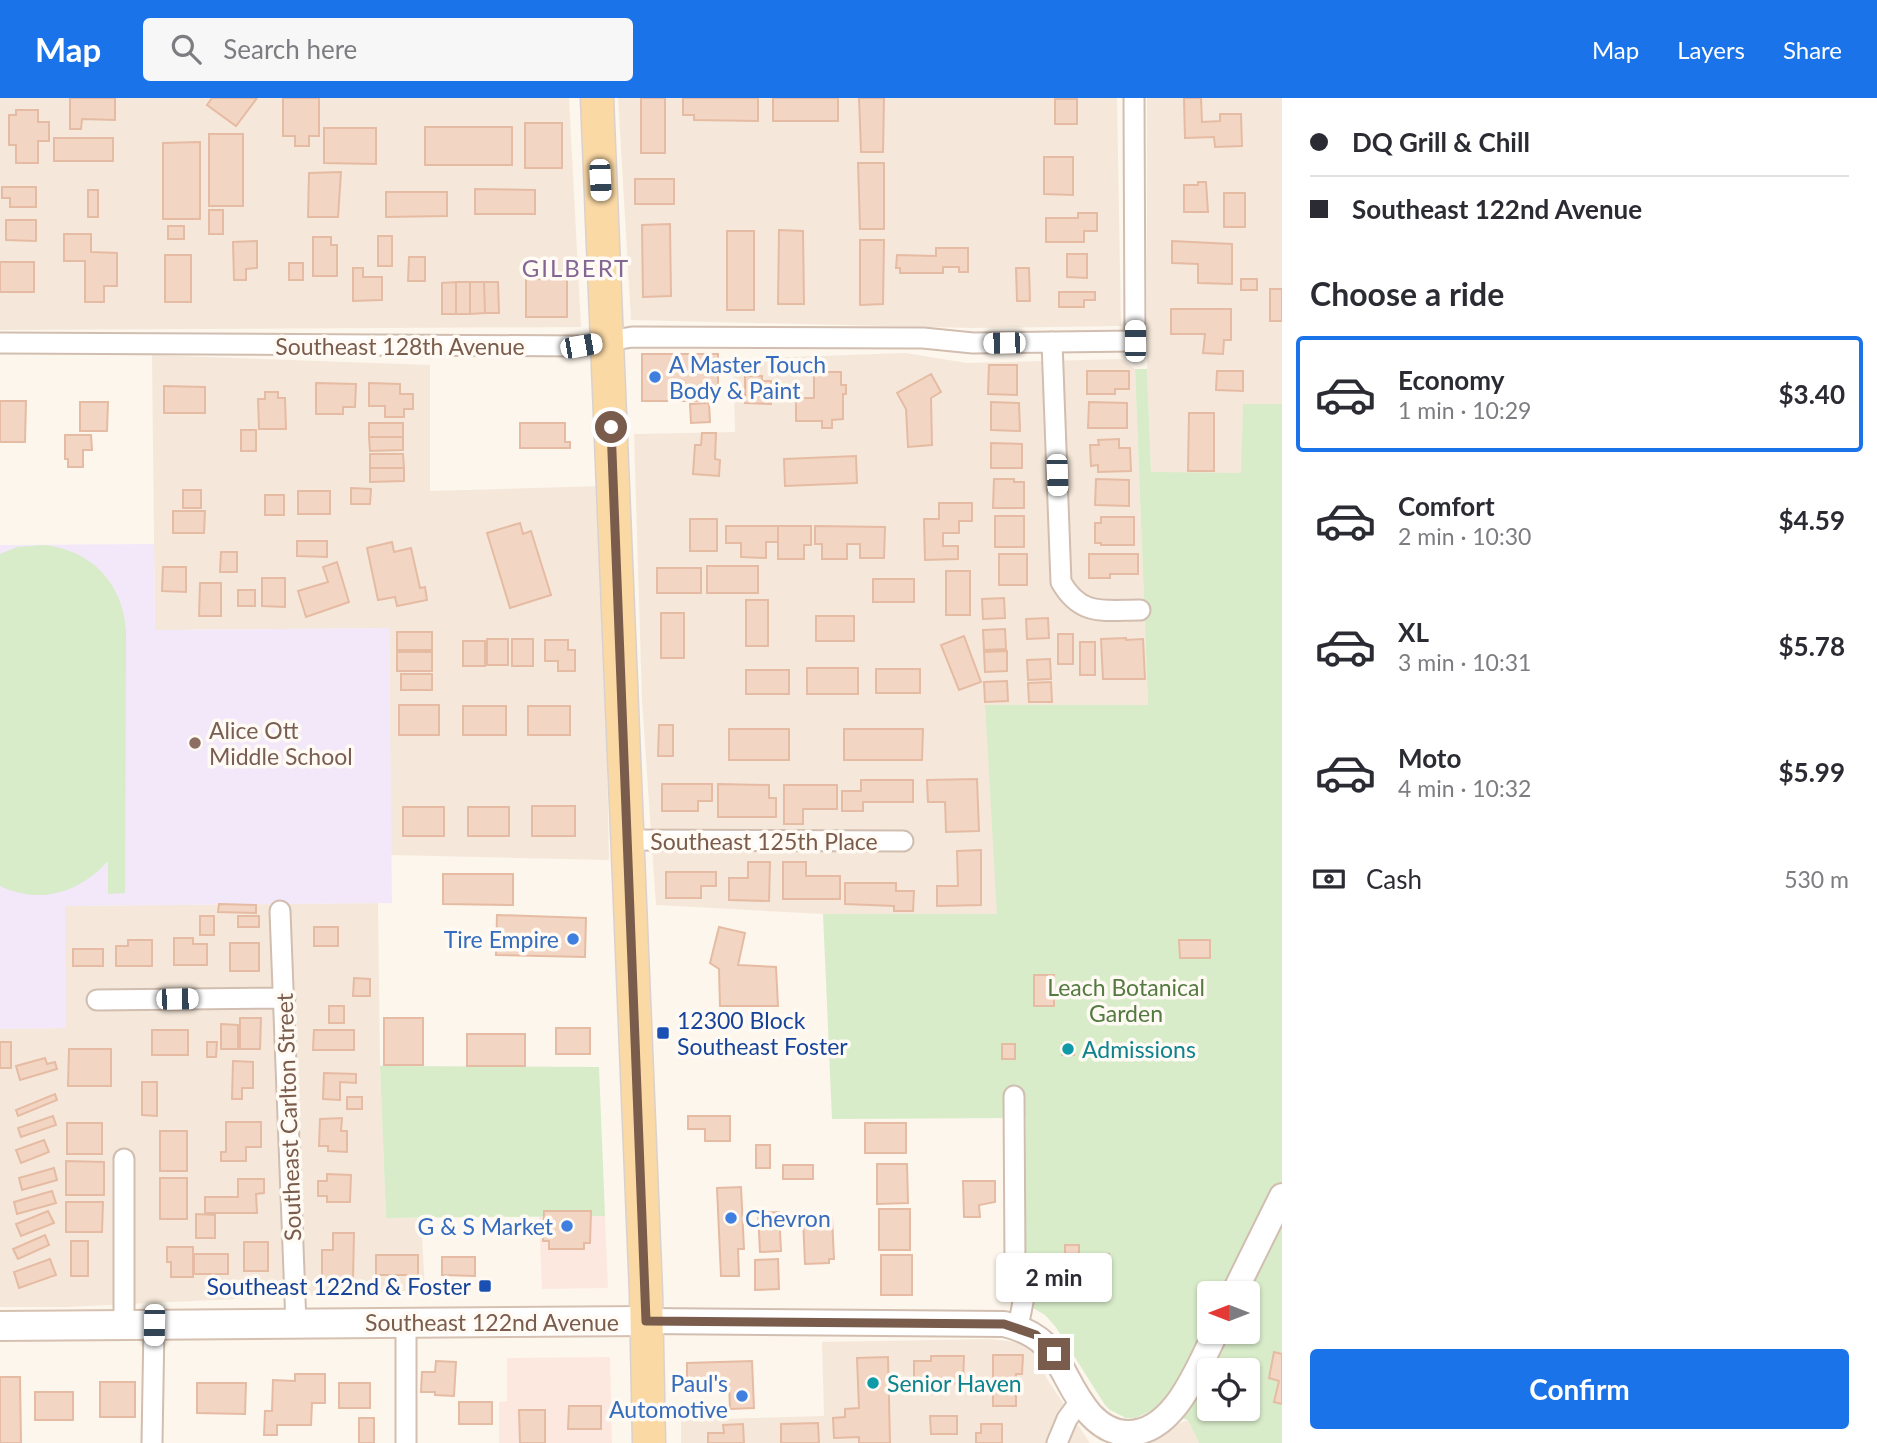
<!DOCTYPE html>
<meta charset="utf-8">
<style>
:root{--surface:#fff;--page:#f7f7f7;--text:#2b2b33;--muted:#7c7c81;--line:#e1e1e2;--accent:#1a73e8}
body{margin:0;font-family:Lato,sans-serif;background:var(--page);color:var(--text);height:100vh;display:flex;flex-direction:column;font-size:26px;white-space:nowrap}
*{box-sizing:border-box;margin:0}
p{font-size:23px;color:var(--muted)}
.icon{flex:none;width:38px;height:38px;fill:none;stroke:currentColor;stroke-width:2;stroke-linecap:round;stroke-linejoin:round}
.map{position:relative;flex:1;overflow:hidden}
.panel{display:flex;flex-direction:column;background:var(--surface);width:595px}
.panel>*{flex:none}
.banner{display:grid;align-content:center;height:154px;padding:0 28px;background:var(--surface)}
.needle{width:46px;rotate:270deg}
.tools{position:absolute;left:1197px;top:1183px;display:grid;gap:14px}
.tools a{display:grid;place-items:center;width:63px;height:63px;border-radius:7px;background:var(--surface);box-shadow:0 2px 5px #0004;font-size:35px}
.end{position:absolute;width:32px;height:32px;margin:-16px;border:9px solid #7a5c4d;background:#fff;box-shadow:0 0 0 4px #fff}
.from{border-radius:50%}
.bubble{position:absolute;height:49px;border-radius:7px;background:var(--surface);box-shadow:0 2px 5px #0004;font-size:23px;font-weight:700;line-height:49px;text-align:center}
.car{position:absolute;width:21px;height:42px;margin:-21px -10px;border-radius:9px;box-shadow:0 0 5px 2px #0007;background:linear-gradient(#fff 24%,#345 0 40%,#fff 0 76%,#345 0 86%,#fff 0)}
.banner b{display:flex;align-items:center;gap:24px;height:66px;font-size:26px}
.banner b+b{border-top:2px solid var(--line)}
.banner i{width:18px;height:18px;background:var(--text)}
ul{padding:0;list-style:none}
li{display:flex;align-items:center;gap:21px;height:116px;margin:0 14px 10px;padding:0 14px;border:4px solid transparent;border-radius:7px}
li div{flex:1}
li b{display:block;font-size:26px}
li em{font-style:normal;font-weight:700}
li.selected{border-color:var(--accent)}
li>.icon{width:63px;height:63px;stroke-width:1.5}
h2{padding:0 28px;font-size:32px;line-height:84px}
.pay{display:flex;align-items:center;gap:18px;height:77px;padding:0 28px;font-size:26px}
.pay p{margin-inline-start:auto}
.action{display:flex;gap:14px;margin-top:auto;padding:14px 28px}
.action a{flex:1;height:80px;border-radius:7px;background:var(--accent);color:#fff;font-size:28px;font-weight:700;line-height:80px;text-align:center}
header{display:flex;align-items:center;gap:42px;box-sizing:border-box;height:98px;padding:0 35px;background:var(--accent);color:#fff}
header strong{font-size:33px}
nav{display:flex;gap:38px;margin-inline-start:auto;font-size:24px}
.search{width:490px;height:63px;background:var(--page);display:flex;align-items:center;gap:18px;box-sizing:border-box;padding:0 24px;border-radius:7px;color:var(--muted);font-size:26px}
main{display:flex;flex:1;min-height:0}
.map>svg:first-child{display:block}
</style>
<header>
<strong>Map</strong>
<div class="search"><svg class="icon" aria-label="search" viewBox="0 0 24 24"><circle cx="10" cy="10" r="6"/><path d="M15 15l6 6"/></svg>Search here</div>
<nav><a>Map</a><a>Layers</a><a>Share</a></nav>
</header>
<main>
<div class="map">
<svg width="1282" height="1345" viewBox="0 0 1282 1345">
<rect width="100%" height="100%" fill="#fdf6ec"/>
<path fill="#f5e8da" d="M0,0H569L581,229L0,232Z
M618,0H1117L1121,228L971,230L631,222Z
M1147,0H1282V306H1243L1242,375H1151L1147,271Z
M905,255L967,265L1122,261L1135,271L1148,607H985L998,816H823L656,807L642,603L634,336L735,334L733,261Z
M152,257L430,267V393L602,388L609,762L391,757L389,530L155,532Z
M378,805L380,968L386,1120H421L425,1192L68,1209H0V931L65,930L64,808Z
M990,1241L1028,1245L1049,1284L1090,1345H681V1322L824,1318L822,1244Z
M1188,1322L1199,1345H1131Z"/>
<path fill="#fde8e0" d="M605,1118L608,1190L542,1191L539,1119Z
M610,1259L612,1345H499V1304L507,1303V1260Z"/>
<path fill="#f3e8fa" d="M154,446L155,532L389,530L392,805L65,808L66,930L0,931V447Z"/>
<path fill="#d8ecc9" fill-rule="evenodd" d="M1135,271H1147L1151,374L1241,375L1243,306H1282V1345H1199L1188,1322L1152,1312L1136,1320H1126L1110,1312L1105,1307L1055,1228L1045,1217L1033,1210L1034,1193L1025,1161L1026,1020L832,1021L823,816H997L985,607H1148ZM1209,1195H1248V1234H1209ZM1209,1272H1248V1311H1209Z
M43,447C91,451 124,486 126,534L125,795L108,796V763C79,795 40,807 0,788V456L17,449Z
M380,968L599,969L605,1118L386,1120Z"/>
<path fill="#f3d5c3" stroke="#e6bba3" stroke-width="2" d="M70,0H115V22L82,21L81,31H70Z
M212,0H257L236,28L207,7Z
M283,0H319V38H309V48H295V38H283Z
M641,0H665V55H641Z
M683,0H758V23L694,22V17H683Z
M773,0H838V23H773Z
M859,0H884L883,54H861Z
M1184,0H1201L1202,24L1220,23V16H1241L1242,48L1215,49L1214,39L1185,40Z
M1055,1H1077V26H1055Z
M16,12H38V24H49V43H38V65H16V47H9V17H16Z
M525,25H562V70H525Z
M425,29H512V67H425Z
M324,30H376V66L324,65Z
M209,36H243V108H209Z
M54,40H113V63H54Z
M200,44V121H163V45Z
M1044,59H1073V97L1044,96Z
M858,65H884V131H860Z
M341,74L338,119H308L309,75Z
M635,81H674V106H635Z
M1198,84H1206L1208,114H1184V87H1198Z
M2,89H36V109H10V100H2Z
M475,91L535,92V116H475Z
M88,92H98V119H88Z
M386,94H447V118L386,119Z
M1224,95H1245V129H1224Z
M209,112H223V136H209Z
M1078,115H1097V133H1084V144H1046V120H1078Z
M6,122H36V143L6,142Z
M670,126L671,198L643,199L642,127Z
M168,128H184V141H168Z
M779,132L803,133L804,206H778Z
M727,133H754V212H727Z
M64,136H91V154L117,155V188H104V204H85V163H64Z
M378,138H392V168H378Z
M313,139H331V147H337V178H313Z
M860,142H884L883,206L860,207Z
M257,143V170L246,171V182H234L233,144Z
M1172,143L1232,146V186L1198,185V166L1172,165Z
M936,150H968V174H959V169H943V175H900V170H896L897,157L936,158Z
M1067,156H1087V180L1067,179Z
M165,157H191V204H165Z
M409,159H425V183H408Z
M0,164H34V194H0Z
M289,165H303V182H289Z
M353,170H363V179H382V202L353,203Z
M1016,170H1029L1030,203H1017Z
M526,181H567V219H526Z
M1241,181H1257V192H1241Z
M456,184H470V216H456Z
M456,184V216H442V185Z
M470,184H484L485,215L470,216Z
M484,184H498L499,215H485Z
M1270,191H1282V223H1270Z
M1059,194H1095V202H1084V209H1059Z
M1171,211H1231V242H1224L1223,256L1203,255L1205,236H1171Z
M642,256H718V303H642Z
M989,267H1017V297L988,296Z
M1087,273H1129V291H1115V296H1087Z
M1217,273H1243V293L1216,292Z
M814,274H841V287H846V296H843V321L832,322V330H822V323H796V300H814Z
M931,276L941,294L931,300L932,347L908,349L906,311L897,295Z
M745,278H762V283H771V306L745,305Z
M316,285L356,286L355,309H343V316H316Z
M369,285L400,286V296H413V311H404V319H385V308H369Z
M164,288L205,289V315H164Z
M265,294H278V300H285L286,331H259L258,301H265Z
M0,303H26L25,344H0Z
M80,304H108L107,333H80Z
M991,304L1019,305L1020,333L991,332Z
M1089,304L1127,305V330H1088Z
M709,305L710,324L691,325L690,306Z
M1189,315H1214V373H1188Z
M369,325H403V339H369Z
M520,325H565V344H570V350H520Z
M241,332H256V353H241Z
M702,335H716L715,361L720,362L719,378L693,376L695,347H701Z
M65,337H91L92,352H83V369H68V361H65Z
M369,339H403V352L370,353Z
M1119,341V350H1130L1131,373L1098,374V367L1091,368L1090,347H1099L1098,342Z
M991,345L1022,346V370H991Z
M370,356H403L404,370H370Z
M856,358L857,385L785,388L784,361Z
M370,370H404V383L370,384Z
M994,381H1014V384H1024V410H993Z
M1096,381L1129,382V408L1095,407Z
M351,390L371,391L370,406H351Z
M183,392H201V410H183Z
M298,393H330V416H298Z
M265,397H284V417H265Z
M939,405H972V423H959V435H943V448H958V461L925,462L924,421H939Z
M173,413H205L204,435H173Z
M995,418H1024V449H995Z
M1101,419H1134V447H1101V445H1095V425H1101Z
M690,421H717V453H690Z
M520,425L523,436L531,433L551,497L510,510L487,435Z
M726,428H778V444H766V460L741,459V445H726Z
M778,428H811V447H804V461H778Z
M815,428L885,429L884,460H860V446H847V461H822V446H815Z
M297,443H327V459L297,458Z
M392,444L394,454L411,450L420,490L425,489L427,502L397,508L395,499L378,502L367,450Z
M221,454H237V474H220Z
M999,456H1027V487H999Z
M1089,456H1138V476H1110V480H1089Z
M337,464L349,504L306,519L298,493L328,484L323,469Z
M707,468H758V495H707Z
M163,469H186V494L162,493Z
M657,470H701V495H657Z
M946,473H970V517H946Z
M262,480H285V509L262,508Z
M873,481H914V504H873Z
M200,485H221V518H199Z
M238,492H255V508H238Z
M1004,500L1005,520L983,521L982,501Z
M746,502H768V548H746Z
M661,515H684V560H661Z
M816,518H854V543H816Z
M1048,520L1049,540L1027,541L1026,521Z
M1005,531L1006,551L984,552L983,532Z
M397,534H432V552H397Z
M1058,536H1073V566H1058Z
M964,538L981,584L959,592L941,547Z
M1126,540V542L1143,541L1145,581H1103L1101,541Z
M487,541H508V567H487Z
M512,541H533V568H512Z
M545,542H568V552H575V573H558V563H545Z
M463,543H485V568H463Z
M1080,544H1095V577H1080Z
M1007,553V573L985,574L984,554Z
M397,554H432V573H397Z
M1050,561L1051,581L1028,582L1027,562Z
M807,570H858V596H807Z
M876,571H920V595H876Z
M746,572H789V596H746Z
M401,576H432V592H401Z
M1007,583L1008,603L985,604L984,584Z
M1051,584L1052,604H1029L1028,585Z
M399,607H439V637H399Z
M463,608H506V637H463Z
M528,608H570V637H528Z
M659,627H673V658H658Z
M729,631H789V662H729Z
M844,631H923L922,662H844Z
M977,681L979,733L946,734L945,704H928L927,682Z
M861,682H913V704H863V713H842V693H861Z
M662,686H712V703H698V713H662Z
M718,686L769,687V700H776V719H718Z
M784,687H837V711H803V726H784Z
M532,708H575V738H532Z
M403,709H444V738H403Z
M468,709H509V738H468Z
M981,752V807L937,808V788H958L957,753Z
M748,764H770L769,803L729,802V780H748Z
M783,764H806V778H840V801H783Z
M666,774H716V788H701V800H666Z
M443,776H513V807L443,806Z
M845,785H896V793H914L913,813H894V808L845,806Z
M219,806L256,807V815L218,814Z
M497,817L586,820L585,859L496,857Z
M200,818H214V837H200Z
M238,818H259V829H238Z
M314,829H338V848H314Z
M719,829L745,835L738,867L776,869L778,908H720L719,871L710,865Z
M174,840H193V846H207V867H174Z
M128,842H152V868H116V848H128Z
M1179,842H1210V860H1180Z
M230,845H259V873H230Z
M73,851H103V868H73Z
M1034,877H1054V908H1034Z
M354,880L370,881V898H353Z
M329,908H344V925H329Z
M240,920H261L260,951H240Z
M384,920H423V967H384Z
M221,926L238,927V951H221Z
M556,930H590V956H556Z
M152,932H188V957H152Z
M314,932H354V952H313Z
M467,936H525V968H467Z
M0,944H11V970H0Z
M207,944H217L216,959H207Z
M1002,946H1015V961H1002Z
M1062,946H1074V957H1062Z
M69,951H111V988H68Z
M45,960L47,966L55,964L57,971L20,982L16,968Z
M233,963L253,964V990H242V1001H232Z
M324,975L356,976V985L340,984V1002L323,1001Z
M142,984H157V1018L142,1017Z
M55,996L57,1002L18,1018L16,1012Z
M347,999H362V1011H347Z
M53,1018L56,1027L21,1039L18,1030Z
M688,1018H730V1043H705V1031H688Z
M342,1020L341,1033H347V1054L328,1053V1048H319L320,1021Z
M226,1024H261V1049H246V1063H221V1054H226Z
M67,1025H102V1056H67Z
M865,1025H906V1055H865Z
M160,1033H187V1073H160Z
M44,1042L49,1054L21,1065L16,1052Z
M756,1047H770V1070H756Z
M66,1063L104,1064V1097H66Z
M877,1066H907L908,1105L877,1106Z
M783,1067H813V1081H783Z
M54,1070L57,1082L22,1092L19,1080Z
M327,1076L351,1077L350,1104H327V1098H318V1083H327Z
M160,1080H187V1121H160Z
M238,1081H264V1095L256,1096L257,1115H205V1099H238Z
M963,1083H995V1104L979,1107L980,1119H964Z
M741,1089L744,1151H738L739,1178H721L717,1090Z
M52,1093L56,1105L17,1116L14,1104Z
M66,1104H103L102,1134H66Z
M879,1111H910V1152H879Z
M48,1113L54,1125L21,1138L16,1126Z
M544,1113H591L590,1145H584V1151H549V1143H543Z
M779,1114L781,1153L760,1154L758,1115Z
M196,1116L215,1117V1140H196Z
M832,1120L834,1161H829V1165L805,1166L803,1121Z
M333,1135H354L353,1181H322V1152H333Z
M45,1137L49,1147L18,1161L13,1151Z
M71,1143H88V1178H71Z
M244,1144H268V1173H244Z
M1065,1147H1079V1156H1109V1183H1071V1178H1055V1156H1065Z
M167,1149H193V1179H171V1164H167Z
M194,1156H228V1176H194Z
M376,1157H418V1177H376Z
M881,1157H912V1197H881Z
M442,1159H475V1178L442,1177Z
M50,1161L56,1177L19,1190L14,1174Z
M778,1161L779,1191L755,1192V1162Z
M1274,1254L1282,1256V1306L1274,1304L1279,1283L1269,1280Z
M993,1257H1023L1022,1276H1016V1308H993Z
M931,1258H964L963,1286L944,1285V1280H938V1296L914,1295V1263H931Z
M888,1259L890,1345H859V1339L834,1340L833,1320L845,1319V1311L859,1310L857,1260Z
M436,1263L456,1264L454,1298L435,1297V1294H421L422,1274H435Z
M752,1263L754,1310L730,1311L729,1284L687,1285V1265Z
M295,1276H325V1305H312L311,1327H277V1337H264L265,1313H272L273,1282L295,1283Z
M0,1279H20L21,1345H0Z
M100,1284H135V1319H100Z
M197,1285H246L245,1316L197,1315Z
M339,1285H370V1310H339Z
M35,1294H73V1322H35Z
M459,1304H492V1326H459Z
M569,1308H601V1331H568Z
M519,1312H545V1345H520Z
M930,1318H957V1336H931Z
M359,1320H374V1345H359Z
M818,1325L819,1345H781V1326Z
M743,1326L744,1345H708V1335H724L723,1327Z
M981,1326H1002V1345H976V1335H981Z"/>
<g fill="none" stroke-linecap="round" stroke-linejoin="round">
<defs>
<path id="minor" d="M1052,244L1061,484C1081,519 1104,512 1140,512
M0,245L581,248L632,239L923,240L973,245L1135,243L1134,0
M626,742L903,743
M280,813L296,1226
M97,902L285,900
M1014,998L1015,1166L1024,1199L1018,1229
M124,1061V1227
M152,1345L154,1227
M406,1345V1225
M1057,1345L1067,1321L1081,1302"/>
<path id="tertiary" d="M1234,1195L1282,1098
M646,1223L1004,1226C1063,1240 1057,1277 1090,1316C1100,1327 1113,1335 1128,1335C1175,1335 1198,1269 1216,1234"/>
<path id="secondary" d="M0,1228L646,1223"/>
<path id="primary" d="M597,0L646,1195L649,1345"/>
</defs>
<use href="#minor" stroke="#d1beb0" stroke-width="23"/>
<use href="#tertiary" stroke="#d1beb0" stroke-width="28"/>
<use href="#secondary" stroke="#d6c0b0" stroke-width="32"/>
<use href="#primary" stroke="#dad1cd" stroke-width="35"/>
<use href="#minor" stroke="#fff" stroke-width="19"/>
<use href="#tertiary" stroke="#fff" stroke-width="24"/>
<use href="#secondary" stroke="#fff" stroke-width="28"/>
<use href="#primary" stroke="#fbd9a5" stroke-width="32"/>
</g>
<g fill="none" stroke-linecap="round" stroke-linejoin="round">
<path stroke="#7a5c4d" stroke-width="9" d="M611,329L646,1223L1004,1226L1036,1237L1054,1256"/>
</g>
<g fill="#3f7fe0" stroke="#fffaf3" stroke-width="2.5">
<circle cx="655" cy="279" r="7"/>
<circle cx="573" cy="841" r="7"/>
<circle cx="731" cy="1120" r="7"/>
<circle cx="567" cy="1128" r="7"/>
<circle cx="742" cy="1298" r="7"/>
</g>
<circle fill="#8d6e63" stroke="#fffaf3" stroke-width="2.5" cx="195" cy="645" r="7"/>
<g fill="#1a4fb4" stroke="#fffaf3" stroke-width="2.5">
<rect x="656" y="928" width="14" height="14" rx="3.5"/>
<rect x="478" y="1181" width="14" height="14" rx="3.5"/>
</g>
<g fill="#0f9aa8" stroke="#fffaf3" stroke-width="2.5">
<circle cx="1068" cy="951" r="7"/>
<circle cx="873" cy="1285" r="7"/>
</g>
<g text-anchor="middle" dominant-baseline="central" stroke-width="7" stroke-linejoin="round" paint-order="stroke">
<g font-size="23" fill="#7a5c4d" stroke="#fffaf3">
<text x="400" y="248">Southeast 128th Avenue</text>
<text x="764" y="743">Southeast 125th Place</text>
<text transform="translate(288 1019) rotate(-92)">Southeast Carlton Street</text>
<text x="492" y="1224">Southeast 122nd Avenue</text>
</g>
<g font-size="23" fill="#366cbe" stroke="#fffaf3" text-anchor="end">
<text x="669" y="266" text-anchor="start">A Master Touch<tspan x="669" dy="26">Body &amp; Paint</tspan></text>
<text x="559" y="841">Tire Empire</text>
<text x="745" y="1120" text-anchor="start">Chevron</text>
<text x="553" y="1128">G &amp; S Market</text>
<text x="728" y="1285">Paul's<tspan x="728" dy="26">Automotive</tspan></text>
</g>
<g font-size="23" fill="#785e54" stroke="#fffaf3" text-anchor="start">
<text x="209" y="632">Alice Ott<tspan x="209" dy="26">Middle School</tspan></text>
</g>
<g font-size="23" fill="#537a41" stroke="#fffaf3">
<text x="1126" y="889">Leach Botanical<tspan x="1126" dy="26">Garden</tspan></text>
</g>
<g font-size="23" fill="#164399" stroke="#fffaf3" text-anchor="start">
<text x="677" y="922">12300 Block<tspan x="677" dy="26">Southeast Foster</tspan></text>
<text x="471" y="1188" text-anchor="end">Southeast 122nd &amp; Foster</text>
</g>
<g font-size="23" fill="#0d838f" stroke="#fffaf3" text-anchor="start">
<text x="1082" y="951">Admissions</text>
<text x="887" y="1285">Senior Haven</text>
</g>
<g font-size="24" letter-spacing="2" fill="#846695" stroke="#fffaf3">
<text x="576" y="169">GILBERT</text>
</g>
</g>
</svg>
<div class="tools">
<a><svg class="needle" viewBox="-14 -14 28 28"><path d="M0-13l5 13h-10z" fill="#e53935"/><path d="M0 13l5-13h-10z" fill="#7c7c81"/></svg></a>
<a><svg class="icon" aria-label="locate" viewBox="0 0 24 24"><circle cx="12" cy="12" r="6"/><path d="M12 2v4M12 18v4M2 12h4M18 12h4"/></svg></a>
</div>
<i class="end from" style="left:611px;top:329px"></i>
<i class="end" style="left:1054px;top:1256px"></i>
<div class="bubble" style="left:996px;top:1155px;width:116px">2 min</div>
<i class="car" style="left:600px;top:82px;rotate:177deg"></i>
<i class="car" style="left:1135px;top:243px;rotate:0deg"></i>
<i class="car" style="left:1004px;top:245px;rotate:269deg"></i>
<i class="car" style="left:581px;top:248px;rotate:80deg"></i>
<i class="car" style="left:1057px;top:377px;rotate:178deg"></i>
<i class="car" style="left:177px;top:901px;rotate:89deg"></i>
<i class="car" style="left:154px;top:1227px;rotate:181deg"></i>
</div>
<section class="panel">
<div class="banner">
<b><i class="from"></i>DQ Grill &amp; Chill</b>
<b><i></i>Southeast 122nd Avenue</b>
</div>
<h2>Choose a ride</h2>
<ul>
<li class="selected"><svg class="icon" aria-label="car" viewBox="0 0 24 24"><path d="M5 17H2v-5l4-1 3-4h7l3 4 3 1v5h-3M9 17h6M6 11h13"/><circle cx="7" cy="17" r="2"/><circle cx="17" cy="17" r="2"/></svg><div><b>Economy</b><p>1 min · 10:29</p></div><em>$3.40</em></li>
<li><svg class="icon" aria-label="car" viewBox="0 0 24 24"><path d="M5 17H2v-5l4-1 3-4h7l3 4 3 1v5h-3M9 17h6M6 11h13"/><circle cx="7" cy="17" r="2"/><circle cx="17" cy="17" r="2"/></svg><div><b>Comfort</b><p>2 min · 10:30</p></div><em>$4.59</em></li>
<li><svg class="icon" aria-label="car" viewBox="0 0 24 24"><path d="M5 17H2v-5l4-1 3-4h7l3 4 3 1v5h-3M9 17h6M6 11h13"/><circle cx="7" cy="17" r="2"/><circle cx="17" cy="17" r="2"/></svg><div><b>XL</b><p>3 min · 10:31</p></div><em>$5.78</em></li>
<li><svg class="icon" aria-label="car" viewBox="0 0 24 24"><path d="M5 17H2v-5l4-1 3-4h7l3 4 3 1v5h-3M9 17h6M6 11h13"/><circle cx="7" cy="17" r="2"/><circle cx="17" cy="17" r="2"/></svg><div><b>Moto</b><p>4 min · 10:32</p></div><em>$5.99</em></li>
</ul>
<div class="pay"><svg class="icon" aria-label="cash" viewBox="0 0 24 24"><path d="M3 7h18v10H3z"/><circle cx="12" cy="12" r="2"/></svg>Cash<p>530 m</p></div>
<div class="action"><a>Confirm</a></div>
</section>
</main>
